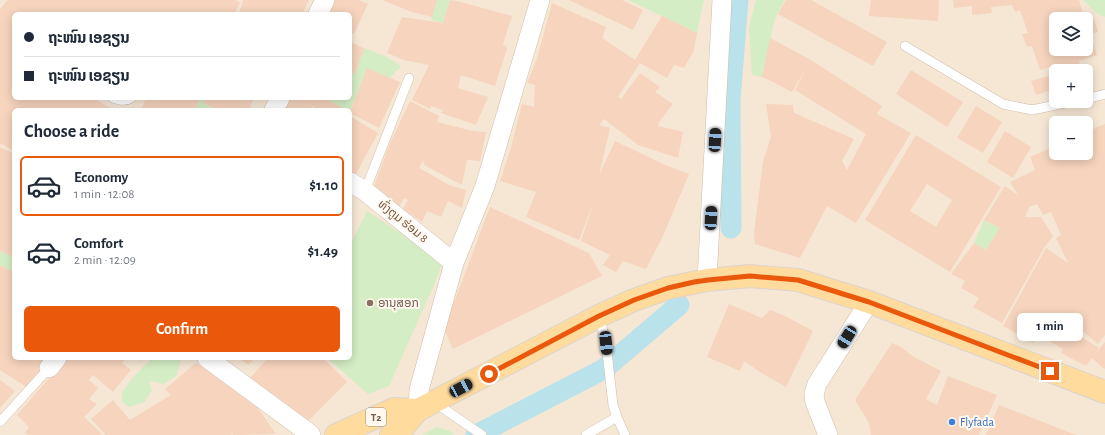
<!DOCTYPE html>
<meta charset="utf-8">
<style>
:root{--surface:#fff;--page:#f6f6f7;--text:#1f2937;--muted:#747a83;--line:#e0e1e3;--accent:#ea580c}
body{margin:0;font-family:"Alegreya Sans","Noto Sans Lao",sans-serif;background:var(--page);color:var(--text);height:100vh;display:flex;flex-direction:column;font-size:15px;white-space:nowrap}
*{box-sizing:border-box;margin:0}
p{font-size:13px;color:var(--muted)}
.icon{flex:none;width:22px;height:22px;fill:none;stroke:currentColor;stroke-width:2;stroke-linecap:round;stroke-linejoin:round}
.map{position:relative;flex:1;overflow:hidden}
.sheet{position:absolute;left:12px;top:108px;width:340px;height:252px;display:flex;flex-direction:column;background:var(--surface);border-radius:6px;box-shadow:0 2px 10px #0003}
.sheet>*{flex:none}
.banner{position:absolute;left:12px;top:12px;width:340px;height:88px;border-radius:6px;box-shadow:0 2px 10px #0003;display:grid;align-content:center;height:88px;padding:0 12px;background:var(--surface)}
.buttons{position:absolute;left:1049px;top:12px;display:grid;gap:8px}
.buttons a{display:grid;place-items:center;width:44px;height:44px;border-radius:6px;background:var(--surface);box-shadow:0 2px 10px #0003;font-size:20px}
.end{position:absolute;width:18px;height:18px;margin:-9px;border:5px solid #ea580c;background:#fff;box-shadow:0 0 0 2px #fff}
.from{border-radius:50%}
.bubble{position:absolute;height:28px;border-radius:6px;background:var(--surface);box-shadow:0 2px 10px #0003;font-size:13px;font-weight:700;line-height:28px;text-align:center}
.car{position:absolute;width:12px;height:24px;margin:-12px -6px;border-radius:5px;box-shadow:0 0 3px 1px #0007;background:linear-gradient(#222 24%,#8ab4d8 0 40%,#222 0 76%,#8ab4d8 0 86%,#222 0)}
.banner b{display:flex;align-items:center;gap:14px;height:38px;font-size:15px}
.banner b+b{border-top:1px solid var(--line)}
.banner i{width:10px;height:10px;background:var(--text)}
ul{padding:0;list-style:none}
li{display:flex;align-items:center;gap:12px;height:60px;margin:0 8px 6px;padding:0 4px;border:2px solid transparent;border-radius:6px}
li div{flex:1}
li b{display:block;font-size:15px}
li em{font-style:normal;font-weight:700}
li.on{border-color:var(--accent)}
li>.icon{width:36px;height:36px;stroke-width:1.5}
h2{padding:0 12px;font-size:18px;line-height:48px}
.button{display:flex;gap:8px;margin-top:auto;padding:8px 12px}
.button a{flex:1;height:46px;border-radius:6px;background:var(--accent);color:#fff;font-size:16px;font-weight:700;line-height:46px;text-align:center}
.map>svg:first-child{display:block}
</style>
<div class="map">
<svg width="1105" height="435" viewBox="0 0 1105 435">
<rect width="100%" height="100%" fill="#fef5e7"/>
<path fill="#f6e7d5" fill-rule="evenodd" d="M0,0H1105V435H0ZM14,14H350V98H14ZM1056,19H1086V49H1056ZM1056,71H1086V101H1056ZM14,110H350V358H14ZM1056,123H1086V153H1056Z"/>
<path fill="#d4edc4" d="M437,0H450L443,23L431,20Z
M628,0H704L697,33Z
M756,0H785L775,18L762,77L752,75L749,27Z
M1083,0H1105V17L1098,14Z
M364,48L387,57L401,66L390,78L367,68L350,112V110H346L326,98H350V72L355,74Z
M200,98H205L203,103L217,110H195Z
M367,211L443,262L433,287L389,386L368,394L327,358H350V245Z
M984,220L1000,228L986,250L974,243Z
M0,251L14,257V272L0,265Z
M152,358H182L176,376L163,384L149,381L152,390L145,402L129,407L122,402V392L135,375Z
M437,427L450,431L454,435H421Z"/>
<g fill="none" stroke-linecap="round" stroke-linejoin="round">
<path stroke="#b9e2ea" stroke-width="21" d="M731,228L730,100L738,0
M476,435L604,369L679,305"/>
</g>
<path fill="#f6d4bd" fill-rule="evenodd" d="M8,0H236L240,3L234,14H14V43L12,45L14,47V98H93L114,110H14V151L0,143V9Z
M243,0H309L302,14H239Z
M334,0H359L368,4L354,34L350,32V14H327Z
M382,0H437L432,17L412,12Z
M450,0L457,1L512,16L503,44L507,48L495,86L461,75L458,88L488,97L476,125L441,113L443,110L431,106L430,109L412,100L429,65L404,60L387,53L402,17L443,23Z
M569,0H622L643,10L633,30Z
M786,0H811L887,42L873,66L778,14Z
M871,0H939L938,21L869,16Z
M953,0H1079L1083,14H1092L1098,32L1090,34L1097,55L1079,61L1082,71H1056V77L1052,66L1040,70L1032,46L1027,47L1022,34L1028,33L1020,10L1015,12L1012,5L991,7L992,13L972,15V6L954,8ZM1056,19H1086V49H1056Z
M552,3L606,27L602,38L635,60L662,16L697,33L694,50L684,68L674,65L667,78L640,63L618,97L621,99L640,73L660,87L655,92L673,104L659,122L658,126L683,132L678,158L638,145L604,119L599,125L610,128L599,175L615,141L665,165L689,174L663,236L646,269L623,261L616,272L603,265L610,255L581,241L594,201L579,240L526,217L536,192L500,181L510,151L522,104L534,107L535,85L527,83L537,59Z
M770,38L811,60L882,106L877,114L911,133L856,223L827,206L800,258L755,244L754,232L763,162L771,136L766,104L793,105L794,113L854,139L842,161L847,170L866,134L795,90L806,68L792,92L773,82L762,77Z
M350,42L364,48L355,74L350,72Z
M367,68L400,82L379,128L350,113Z
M911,70L963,102L947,127L896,94Z
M1048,76L1052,90L1036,95L1031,81Z
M146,98H200L195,110H141Z
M205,98H254L249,110H217L203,103Z
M285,98H326L346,110H315L316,109L312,106L310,110H281Z
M410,101L439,116L437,122L473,131L486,132L480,161L467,160L462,185L424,165L423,160L419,168L449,185L466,190L462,208L448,201L441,217L427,211L422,222L403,209L408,200L404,198L399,207L374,186L390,143Z
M976,106L1002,122L983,153L957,138Z
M350,116L378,133L355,176L350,173Z
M1105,124V335L1098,344L1071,321L1067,328L1099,348L1096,353L1105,342V368L1104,369L1092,358L1086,366L1061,353L1063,349L1038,335L1033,343L1003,326L1046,248L1068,263L1056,238L1061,235L1051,212L1043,215L1037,204L1029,207L1025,217H1041L1053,236L1044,248L1002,323L973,307L979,298L961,288L965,281L951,274L974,243L986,250L1000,228L984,220L1005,186L1019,196L1010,182L1035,170L1030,157L1056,146V153H1086V132Z
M1005,131L1031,147L1013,178L987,162Z
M916,135L1001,187L950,272L865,220ZM927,184L952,200L936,227L910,211Z
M0,147L14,154V257L0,251Z
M490,207L589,253L602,276L453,349L444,329Z
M0,265L14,272V358H50L28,388L0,370Z
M729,304L762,318L770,310L787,317L813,331L786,387L760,372L744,361L740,371L707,357Z
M892,343L901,347L914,357L941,371L926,399L937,405L948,376L997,395L979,435H871L869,423L855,400Z
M66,358H124L125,359L122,363L131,370L113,392L93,375L89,380L98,388L89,399L97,404L84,417L103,435H28L25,433L29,427L17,415Z
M238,358H254L249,365Z
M268,358H323L347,382L304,425L249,379Z
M196,363L227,382L252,400L276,434L233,435L227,426L232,434L231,435H106L91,419L113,400L130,420L171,395L165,389Z
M0,380L15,391L0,408Z
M999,405L1076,435H986Z"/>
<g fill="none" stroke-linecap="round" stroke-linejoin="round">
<defs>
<path id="service" d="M905,46L1003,104L1032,110L1075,101
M113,98C119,100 125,102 131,98
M1086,99L1105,94
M365,191L409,78
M434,402L482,435
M617,417L625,435
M0,422L49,368
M586,435L617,417L613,405L606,343L599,316"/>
<path id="minor" d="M318,14L325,0
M274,110L280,98
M350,182L365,191L454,263
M707,280L722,0
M207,358L306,431L311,435
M49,368L57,358
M418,410L419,390L454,263L485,186L540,0
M828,435L815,402L814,394L817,384L869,302"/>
<path id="primary" d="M336,435L394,409L418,410
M391,435L401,430L418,410L599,316L634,300L668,288L707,280L750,276L798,280L869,302L1105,392"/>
</defs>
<use href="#service" stroke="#d1bdab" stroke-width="10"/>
<use href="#minor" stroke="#d1bdab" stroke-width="20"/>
<use href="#primary" stroke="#dcd4d0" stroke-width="24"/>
<use href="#service" stroke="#fff" stroke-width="9"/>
<use href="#minor" stroke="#fff" stroke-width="19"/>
<use href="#primary" stroke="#ffdb9d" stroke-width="22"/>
</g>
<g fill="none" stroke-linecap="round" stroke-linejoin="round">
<path stroke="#ea580c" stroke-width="5" d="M489,374L599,316L634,300L668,288L694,282L708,280L750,276L798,280L869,302L1050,371"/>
</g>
<circle fill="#8d6e63" stroke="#fff9ef" stroke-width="1.5" cx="370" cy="303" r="4"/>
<circle fill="#3f7fe0" stroke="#fff9ef" stroke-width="1.5" cx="952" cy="422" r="4"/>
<g text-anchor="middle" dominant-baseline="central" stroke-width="4" stroke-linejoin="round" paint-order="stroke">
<rect fill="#fff9ef" stroke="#a28a7b" stroke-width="1" x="366" y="408" width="20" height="18" rx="3"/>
<g font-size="11" font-weight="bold" fill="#7a5b49">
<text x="376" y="417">T2</text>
</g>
<g font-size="12" fill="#7a5b49" stroke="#fff9ef">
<text transform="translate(403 221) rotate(39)">ທົ່ງຕູມ ຮ່ອມ 8</text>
</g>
<g font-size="12" fill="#785e54" stroke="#fff9ef" text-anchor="start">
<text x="378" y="303">ອານຸສອກ</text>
</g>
<g font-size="12" fill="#366cbe" stroke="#fff9ef" text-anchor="start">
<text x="960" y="422">Flyfada</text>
</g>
</g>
</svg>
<div class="buttons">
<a><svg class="icon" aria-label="layers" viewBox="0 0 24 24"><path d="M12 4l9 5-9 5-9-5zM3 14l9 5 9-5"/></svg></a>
<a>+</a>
<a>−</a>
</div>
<i class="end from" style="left:489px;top:374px"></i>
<i class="end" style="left:1050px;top:371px"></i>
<div class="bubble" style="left:1017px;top:313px;width:66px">1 min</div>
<i class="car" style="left:715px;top:140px;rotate:3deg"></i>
<i class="car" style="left:711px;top:218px;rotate:3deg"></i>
<i class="car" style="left:847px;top:337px;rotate:212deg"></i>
<i class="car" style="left:606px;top:343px;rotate:174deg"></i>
<i class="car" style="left:461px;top:388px;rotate:62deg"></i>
<div class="banner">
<b><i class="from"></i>ຖະໜົນ ເອຊຽນ</b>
<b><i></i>ຖະໜົນ ເອຊຽນ</b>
</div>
<section class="sheet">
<h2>Choose a ride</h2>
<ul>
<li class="on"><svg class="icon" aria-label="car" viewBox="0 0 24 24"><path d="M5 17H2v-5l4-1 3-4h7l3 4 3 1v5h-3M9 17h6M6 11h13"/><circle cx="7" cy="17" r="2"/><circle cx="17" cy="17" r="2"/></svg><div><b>Economy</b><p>1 min · 12:08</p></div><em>$1.10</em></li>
<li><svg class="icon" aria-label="car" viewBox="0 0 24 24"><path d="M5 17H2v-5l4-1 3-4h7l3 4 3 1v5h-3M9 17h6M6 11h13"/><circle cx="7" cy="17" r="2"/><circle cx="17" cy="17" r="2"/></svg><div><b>Comfort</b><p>2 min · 12:09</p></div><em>$1.49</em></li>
</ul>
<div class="button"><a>Confirm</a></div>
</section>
</div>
